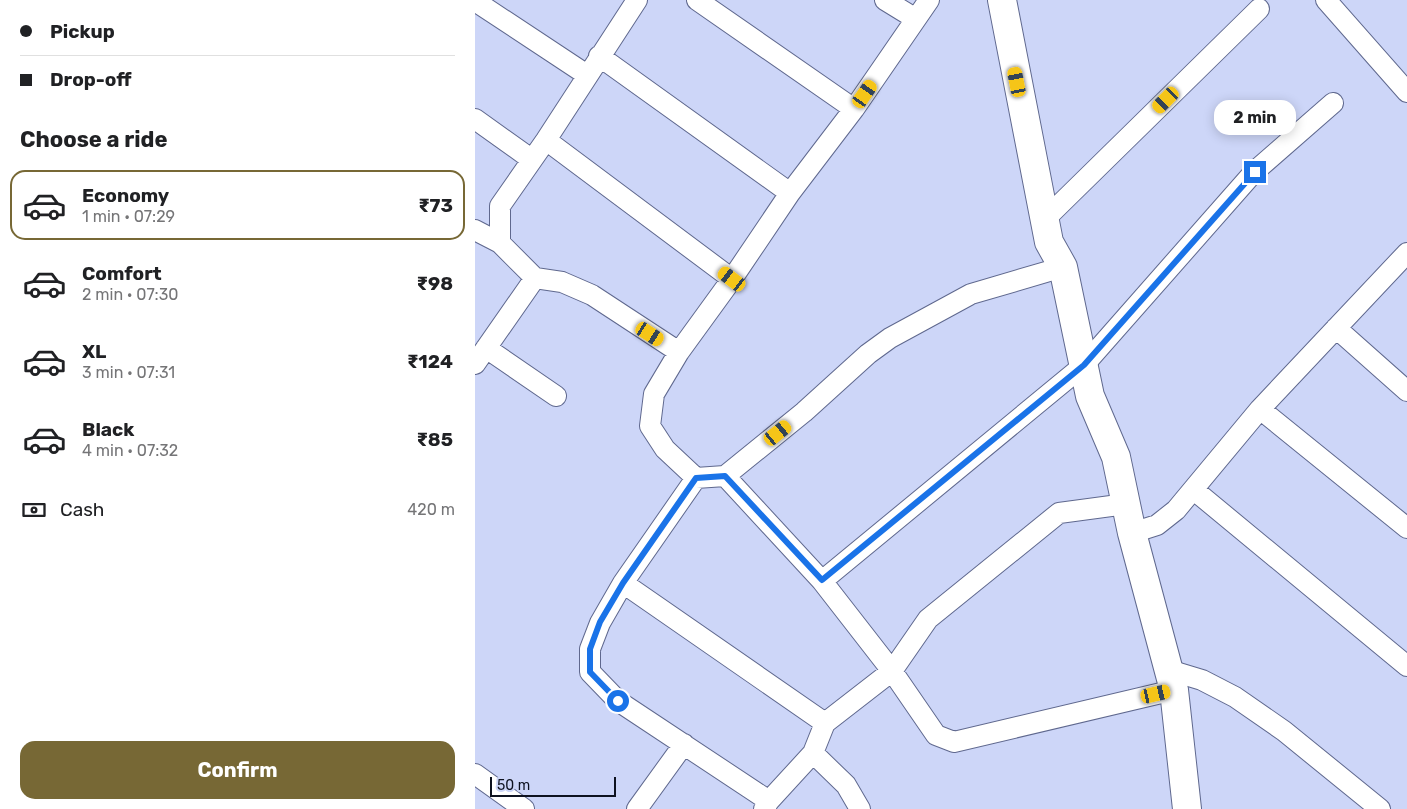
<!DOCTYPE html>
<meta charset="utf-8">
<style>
:root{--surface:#fff;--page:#f6f6f6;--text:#202124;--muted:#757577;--line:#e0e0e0;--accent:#776835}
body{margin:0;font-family:Rubik,sans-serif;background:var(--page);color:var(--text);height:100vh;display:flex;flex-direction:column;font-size:19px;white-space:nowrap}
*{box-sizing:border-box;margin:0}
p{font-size:16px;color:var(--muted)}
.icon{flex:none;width:28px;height:28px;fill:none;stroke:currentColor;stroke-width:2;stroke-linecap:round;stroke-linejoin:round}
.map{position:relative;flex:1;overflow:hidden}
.sheet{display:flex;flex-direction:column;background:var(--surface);width:475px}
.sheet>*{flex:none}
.top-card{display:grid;align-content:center;height:110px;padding:0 20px;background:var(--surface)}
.scale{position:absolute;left:15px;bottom:12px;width:126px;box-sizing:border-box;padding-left:5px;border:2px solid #0e1220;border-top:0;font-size:14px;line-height:18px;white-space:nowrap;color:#0e1220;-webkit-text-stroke:4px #cdd6f8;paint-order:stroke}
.end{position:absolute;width:22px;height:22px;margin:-11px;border:6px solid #1a73e8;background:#fff;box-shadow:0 0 0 2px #fff}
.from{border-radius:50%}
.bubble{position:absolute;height:35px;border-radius:15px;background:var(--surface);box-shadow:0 2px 12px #0003;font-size:16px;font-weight:700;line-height:35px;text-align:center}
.car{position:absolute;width:15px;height:30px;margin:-15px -8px;border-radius:6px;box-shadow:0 0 4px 1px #0007;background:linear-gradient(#f5c518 24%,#345 0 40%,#f5c518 0 76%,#345 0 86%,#f5c518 0)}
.top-card b{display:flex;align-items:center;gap:18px;height:48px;font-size:19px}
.top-card b+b{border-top:1px solid var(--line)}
.top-card i{width:12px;height:12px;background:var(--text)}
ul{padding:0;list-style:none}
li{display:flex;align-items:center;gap:15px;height:70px;margin:0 10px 8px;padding:0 10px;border:2px solid transparent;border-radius:15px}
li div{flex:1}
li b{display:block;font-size:19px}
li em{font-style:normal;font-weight:700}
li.current{border-color:var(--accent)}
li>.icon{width:45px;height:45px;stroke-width:1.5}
h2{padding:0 20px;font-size:22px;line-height:60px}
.pay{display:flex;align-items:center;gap:12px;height:55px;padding:0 20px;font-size:19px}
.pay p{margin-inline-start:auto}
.primary-button{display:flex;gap:10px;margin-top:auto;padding:10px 20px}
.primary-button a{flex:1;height:58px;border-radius:15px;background:var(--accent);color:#fff;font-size:20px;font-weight:700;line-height:58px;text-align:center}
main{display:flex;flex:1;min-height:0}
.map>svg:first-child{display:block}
</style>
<main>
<section class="sheet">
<div class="top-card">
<b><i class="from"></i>Pickup</b>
<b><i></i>Drop-off</b>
</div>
<h2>Choose a ride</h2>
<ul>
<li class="current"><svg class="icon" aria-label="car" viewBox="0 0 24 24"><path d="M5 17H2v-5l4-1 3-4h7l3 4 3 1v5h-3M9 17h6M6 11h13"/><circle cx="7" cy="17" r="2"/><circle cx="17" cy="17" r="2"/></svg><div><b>Economy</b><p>1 min · 07:29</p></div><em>₹73</em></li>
<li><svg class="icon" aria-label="car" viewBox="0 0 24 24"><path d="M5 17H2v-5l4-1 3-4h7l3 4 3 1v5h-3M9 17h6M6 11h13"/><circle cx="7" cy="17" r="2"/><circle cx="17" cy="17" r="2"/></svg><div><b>Comfort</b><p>2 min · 07:30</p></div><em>₹98</em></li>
<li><svg class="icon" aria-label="car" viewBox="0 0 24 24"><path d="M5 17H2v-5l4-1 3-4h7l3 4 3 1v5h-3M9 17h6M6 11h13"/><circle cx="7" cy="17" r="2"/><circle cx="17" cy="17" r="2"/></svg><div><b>XL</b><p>3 min · 07:31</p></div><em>₹124</em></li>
<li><svg class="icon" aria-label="car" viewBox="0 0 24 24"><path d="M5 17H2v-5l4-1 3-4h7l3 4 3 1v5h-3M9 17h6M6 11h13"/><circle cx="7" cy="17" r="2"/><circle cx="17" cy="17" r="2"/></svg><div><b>Black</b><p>4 min · 07:32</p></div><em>₹85</em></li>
</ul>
<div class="pay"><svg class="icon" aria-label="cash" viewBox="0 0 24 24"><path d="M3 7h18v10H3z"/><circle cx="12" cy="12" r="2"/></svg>Cash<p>420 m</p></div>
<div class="primary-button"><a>Confirm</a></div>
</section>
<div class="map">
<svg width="932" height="809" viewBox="0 0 932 809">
<rect width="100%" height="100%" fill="#cdd6f8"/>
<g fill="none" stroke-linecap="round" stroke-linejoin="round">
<defs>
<path id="street" d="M162,0L71,140L25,206V243L60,278L87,282L117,295L204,352
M222,0L379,109
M410,0L441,19
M851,0L932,92
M0,1L112,75
M124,56L315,193
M0,119L56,159
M71,140L257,279
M569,220L784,9
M0,230L25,243
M588,267L496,294L415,338L393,354L329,412L250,476L347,581L417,671L461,735L479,742L699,690
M861,328L932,391
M11,348L81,396
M0,364L60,278
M785,409L932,528
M250,476L221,478L190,449L175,426L179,394L204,352L257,279L315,193L379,109L454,0
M221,478L148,583L125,623L115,649V672L143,701L294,801
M719,490L932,666
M657,533L682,525L701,510L785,409L932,253
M347,581L609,365L779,172L858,103
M148,583L350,723
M694,670L727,680L760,697L809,731L905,809
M338,753L371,785L385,809
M0,774L49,809
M162,809L209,744
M289,809L294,801L338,753L350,723L417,671L453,619L584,513L651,504"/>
<path id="secondary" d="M527,0L574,242L588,267L615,396L641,457L657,533L699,690L712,809"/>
</defs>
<use href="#street" stroke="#5f688e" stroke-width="22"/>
<use href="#secondary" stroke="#5f688e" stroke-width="30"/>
<use href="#street" stroke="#fff" stroke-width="20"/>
<use href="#secondary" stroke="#fff" stroke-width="28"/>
</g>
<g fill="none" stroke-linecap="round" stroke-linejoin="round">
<path stroke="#1a73e8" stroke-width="6" d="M143,701L115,672V649L125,622L148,583L221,478L250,476L347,580L609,365L780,172"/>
</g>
</svg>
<div class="scale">50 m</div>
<i class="end from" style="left:143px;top:701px"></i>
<i class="end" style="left:780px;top:172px"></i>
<div class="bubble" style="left:739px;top:100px;width:82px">2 min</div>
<i class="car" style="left:542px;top:82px;rotate:349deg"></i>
<i class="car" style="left:390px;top:94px;rotate:35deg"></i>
<i class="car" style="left:691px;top:100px;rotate:225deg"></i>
<i class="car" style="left:257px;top:279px;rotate:307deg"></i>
<i class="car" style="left:175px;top:334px;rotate:123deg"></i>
<i class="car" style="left:303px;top:433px;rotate:51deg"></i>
<i class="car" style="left:681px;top:694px;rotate:77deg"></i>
</div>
</main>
